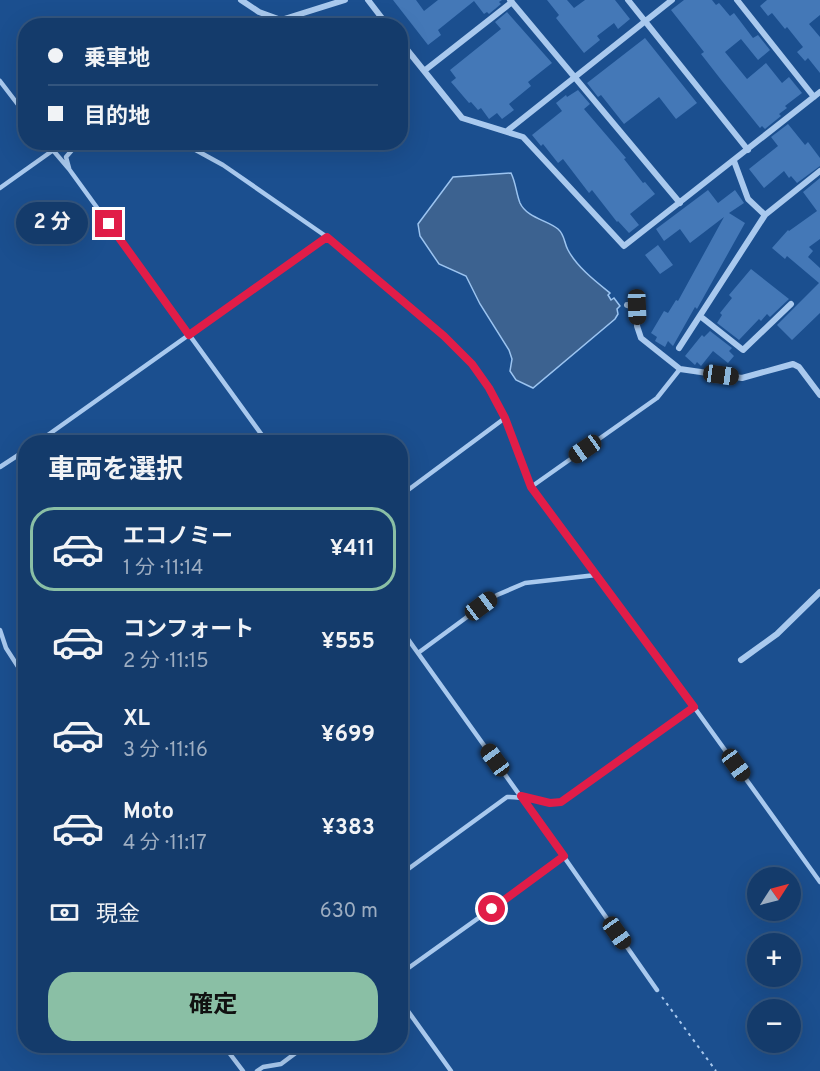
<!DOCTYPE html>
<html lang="ja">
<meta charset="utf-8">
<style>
:root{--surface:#143b6b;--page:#1d4271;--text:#f1f3f6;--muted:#9dadc1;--line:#33557e;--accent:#8abfa5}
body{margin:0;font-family:Overpass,"Noto Sans JP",sans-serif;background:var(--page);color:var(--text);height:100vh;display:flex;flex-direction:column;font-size:22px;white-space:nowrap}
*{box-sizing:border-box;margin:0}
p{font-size:20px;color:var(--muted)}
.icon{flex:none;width:33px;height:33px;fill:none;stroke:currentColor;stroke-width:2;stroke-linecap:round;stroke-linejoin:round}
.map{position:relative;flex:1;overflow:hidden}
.drawer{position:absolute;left:18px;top:435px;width:390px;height:618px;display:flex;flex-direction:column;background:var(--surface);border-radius:24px;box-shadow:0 6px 24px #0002,0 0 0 2px var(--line)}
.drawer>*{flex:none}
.top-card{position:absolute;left:18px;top:18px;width:390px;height:132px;border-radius:24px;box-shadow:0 6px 24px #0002,0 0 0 2px var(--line);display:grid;align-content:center;height:132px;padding:0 30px;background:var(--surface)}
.needle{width:39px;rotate:54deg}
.buttons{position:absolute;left:747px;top:867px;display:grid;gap:12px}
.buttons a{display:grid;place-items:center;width:54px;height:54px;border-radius:50%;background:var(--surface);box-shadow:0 6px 24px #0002,0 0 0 2px var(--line);font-size:30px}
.end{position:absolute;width:27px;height:27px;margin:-14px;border:8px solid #e11d48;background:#fff;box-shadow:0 0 0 3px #fff}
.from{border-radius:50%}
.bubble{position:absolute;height:42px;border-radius:21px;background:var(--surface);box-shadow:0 6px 24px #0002,0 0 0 2px var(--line);font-size:20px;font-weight:700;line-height:42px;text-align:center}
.car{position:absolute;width:18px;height:36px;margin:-18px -9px;border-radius:8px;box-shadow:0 0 4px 2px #0007;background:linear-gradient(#222 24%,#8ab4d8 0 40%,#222 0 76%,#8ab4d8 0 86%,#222 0)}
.top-card b{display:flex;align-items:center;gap:21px;height:57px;font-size:22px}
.top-card b+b{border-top:2px solid var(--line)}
.top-card i{width:15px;height:15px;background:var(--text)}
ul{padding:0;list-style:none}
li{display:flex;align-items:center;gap:18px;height:84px;margin:0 12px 9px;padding:0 18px;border:3px solid transparent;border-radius:24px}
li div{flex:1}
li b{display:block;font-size:22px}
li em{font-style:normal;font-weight:700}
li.on{border-color:var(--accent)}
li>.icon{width:54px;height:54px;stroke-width:1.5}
h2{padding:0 30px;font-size:27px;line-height:72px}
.pay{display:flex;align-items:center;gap:15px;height:66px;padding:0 30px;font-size:22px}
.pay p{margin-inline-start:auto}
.cta{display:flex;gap:12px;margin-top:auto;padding:12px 30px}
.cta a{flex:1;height:69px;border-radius:24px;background:var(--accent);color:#111;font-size:24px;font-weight:700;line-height:69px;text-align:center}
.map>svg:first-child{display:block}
</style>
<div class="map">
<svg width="820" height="1071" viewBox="0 0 820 1071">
<rect width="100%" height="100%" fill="#1b4f8f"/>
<path fill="#3c6290" stroke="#9cc4f0" stroke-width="1.5" d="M511,173C516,183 516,193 520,203C527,218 547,220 558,229C565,235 564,243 568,250C577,267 595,281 610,293L608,295L611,300L614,298L620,306L617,309L618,314L615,319L533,388L516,380L510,371L512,359L509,350L480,304L466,276L439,264L420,236L418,224L453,177Z"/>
<path fill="#4478b7" d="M393,0H416L424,11L438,0H502L499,2L501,4L489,14L487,12L484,14L474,1L438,30L441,35L428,45Z
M547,0H567L574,8L585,0H615L630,19L618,29L614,23L597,36L600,40L584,53L556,18L559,15Z
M684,0H712L716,5L719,3L730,16L734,13L753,38L758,35L770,50L758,60L741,39L725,52L747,79L766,63L782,83L789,77L802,93L785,106L787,108L779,114L781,116L765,129L762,126L760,128L722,81L701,54L704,52L671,10Z
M767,0H820V15L809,24L820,37V73L808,58L805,61L797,52L803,47L787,27L785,29L772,13L768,16L760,6Z
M507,12L552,63L528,82L531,86L509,104L514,110L502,119L497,113L489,119L481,108L478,110L471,102L469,103L451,82L456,78L450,70L501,29L495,22Z
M645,38L697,103L676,119L659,97L624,124L601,95L598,97L587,83Z
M578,90L590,104L584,109L626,158L624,159L643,183L645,182L655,194L630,214L639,225L629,233L618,221L617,222L592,190L589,193L563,159L558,163L543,144L541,146L532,135L562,111L556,103L566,95L567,97Z
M788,124L805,145L808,142L820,158V166L797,183L791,176L789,178L784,171L764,188L749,169L778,146L771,137Z
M820,178V239L809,247L813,251L808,257L820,268V313L792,340L777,325L819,283L787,256L785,259L772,248L788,230L789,231L817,211L803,192Z
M708,190L718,203L735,190L744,203L729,213L745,223L697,309L695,307L673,346L668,341L665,347L655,341L657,337L651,333L664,311L668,313L676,300L678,301L724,217L690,243L680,229L664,241L656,229Z
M658,245L673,265L660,274L645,255Z
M751,269L789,299L770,317L767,314L761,321L759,319L739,340L717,323L722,315L720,313L732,298L729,295Z
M710,331L732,348L729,351L734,356L728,363L713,351L701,366L697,362L695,365L685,356L702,335L704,337Z"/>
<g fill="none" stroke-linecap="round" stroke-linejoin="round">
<path stroke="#a9c9ee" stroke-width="2" stroke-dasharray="3 4.5" stroke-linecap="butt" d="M662,997L716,1071"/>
<path stroke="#a9c9ee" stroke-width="4.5" d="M0,81L26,115
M46,142L69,169L267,442
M181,142L223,165L327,237L444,336L472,365L489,388L505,418L531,487L694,707L820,882
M69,168L66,157L79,142
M0,188L52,151
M38,442L327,237
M0,467L26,450
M531,487L657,398L680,369
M400,496L505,418
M400,628L564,857L657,990
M0,630L6,648L26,679
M418,653L497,595L525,583L596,575
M400,875L507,797C526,796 542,804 561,802L694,707
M400,974L564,857
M400,1000L451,1071
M224,1046L243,1071
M257,1071L263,1067L281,1064L305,1046"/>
<path stroke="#a9c9ee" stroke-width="6" d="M241,0L259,12L281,20L345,0
M368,0L388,26
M510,0L680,203
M628,0L748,150
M737,0L814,97
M400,41L462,118L523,137L624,246L820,92
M424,71L512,2
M507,131L672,0
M734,161L748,199L765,215
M627,305L637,307V326L641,338L680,369L742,378L793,364L799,367L820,395
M700,316L743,350L791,304
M679,348L765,215L820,171
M741,660L777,634L820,592"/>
</g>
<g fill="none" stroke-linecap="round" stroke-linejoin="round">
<path stroke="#e11d48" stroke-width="8" d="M109,224L189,335L327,237L444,336L472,364L489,388L505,418L531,487L694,707L561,802L550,803L521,796L564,856L492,909"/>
</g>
</svg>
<div class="buttons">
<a><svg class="needle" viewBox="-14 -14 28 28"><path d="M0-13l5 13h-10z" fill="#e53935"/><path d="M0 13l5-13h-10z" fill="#9dadc1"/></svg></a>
<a>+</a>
<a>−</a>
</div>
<i class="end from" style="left:492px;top:909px"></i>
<i class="end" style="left:109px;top:224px"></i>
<div class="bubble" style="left:16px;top:202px;width:72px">2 分</div>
<i class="car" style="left:637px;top:307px;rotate:178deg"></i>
<i class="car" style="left:721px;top:375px;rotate:98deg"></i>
<i class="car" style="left:585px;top:449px;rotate:235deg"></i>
<i class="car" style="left:481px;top:606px;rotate:53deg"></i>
<i class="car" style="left:495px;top:760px;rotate:324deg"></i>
<i class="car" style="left:736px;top:765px;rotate:144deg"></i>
<i class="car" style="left:617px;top:933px;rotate:145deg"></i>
<div class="top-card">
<b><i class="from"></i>乗車地</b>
<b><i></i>目的地</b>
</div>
<section class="drawer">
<h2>車両を選択</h2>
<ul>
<li class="on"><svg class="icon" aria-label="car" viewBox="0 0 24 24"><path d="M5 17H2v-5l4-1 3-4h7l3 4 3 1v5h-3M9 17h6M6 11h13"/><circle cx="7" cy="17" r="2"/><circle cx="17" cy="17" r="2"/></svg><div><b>エコノミー</b><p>1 分 · 11:14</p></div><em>¥411</em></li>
<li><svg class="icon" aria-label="car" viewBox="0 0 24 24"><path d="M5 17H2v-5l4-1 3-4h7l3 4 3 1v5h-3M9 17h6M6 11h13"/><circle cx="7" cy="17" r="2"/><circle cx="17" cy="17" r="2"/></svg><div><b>コンフォート</b><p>2 分 · 11:15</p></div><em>¥555</em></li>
<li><svg class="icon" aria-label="car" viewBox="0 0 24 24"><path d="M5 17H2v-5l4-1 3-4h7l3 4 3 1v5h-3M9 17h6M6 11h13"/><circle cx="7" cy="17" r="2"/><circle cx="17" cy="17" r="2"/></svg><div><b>XL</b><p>3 分 · 11:16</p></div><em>¥699</em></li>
<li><svg class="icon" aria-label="car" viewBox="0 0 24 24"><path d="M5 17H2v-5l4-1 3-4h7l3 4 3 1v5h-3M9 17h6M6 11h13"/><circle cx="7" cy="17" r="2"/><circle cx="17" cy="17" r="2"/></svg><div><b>Moto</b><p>4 分 · 11:17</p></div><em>¥383</em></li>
</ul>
<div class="pay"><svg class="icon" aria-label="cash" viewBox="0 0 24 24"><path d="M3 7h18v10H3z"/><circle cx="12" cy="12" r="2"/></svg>現金<p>630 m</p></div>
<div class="cta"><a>確定</a></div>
</section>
</div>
